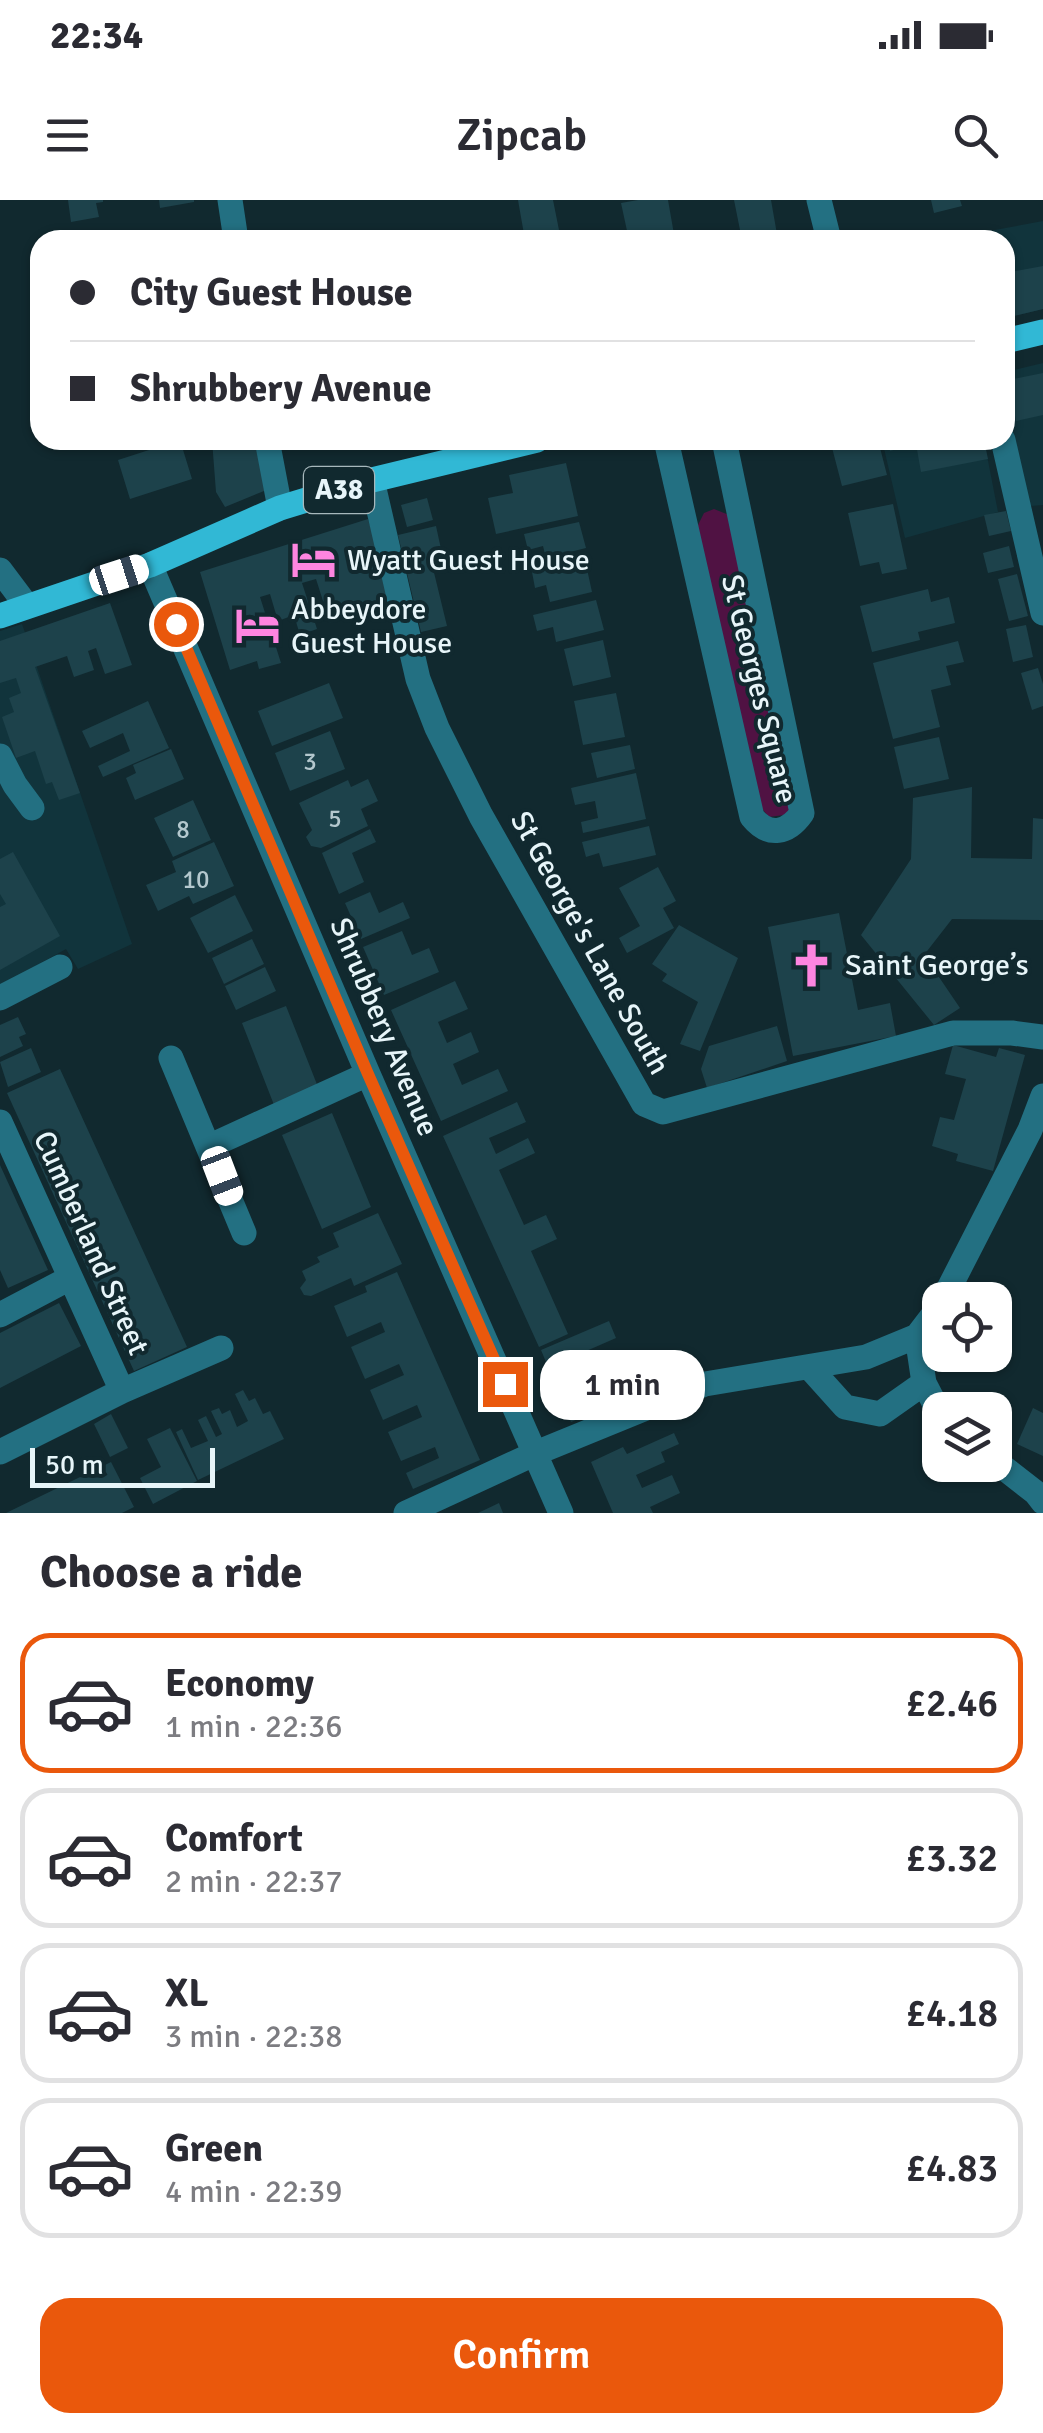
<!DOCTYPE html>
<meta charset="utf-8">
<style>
:root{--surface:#fff;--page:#f2f2f3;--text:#2b2b33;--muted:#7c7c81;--line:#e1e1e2;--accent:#ea580c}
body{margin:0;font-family:Signika,sans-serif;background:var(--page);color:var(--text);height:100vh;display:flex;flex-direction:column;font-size:38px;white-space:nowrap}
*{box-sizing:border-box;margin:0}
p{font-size:32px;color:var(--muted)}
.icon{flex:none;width:55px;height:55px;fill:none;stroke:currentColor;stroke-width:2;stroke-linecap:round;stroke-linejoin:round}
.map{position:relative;height:1313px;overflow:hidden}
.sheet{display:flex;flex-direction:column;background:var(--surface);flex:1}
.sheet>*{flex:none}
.hud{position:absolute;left:30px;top:30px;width:985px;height:220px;border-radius:30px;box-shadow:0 2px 8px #0004;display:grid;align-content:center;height:220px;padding:0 40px;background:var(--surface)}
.tools{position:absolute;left:922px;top:1082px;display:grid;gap:20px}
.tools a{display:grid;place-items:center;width:90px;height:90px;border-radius:20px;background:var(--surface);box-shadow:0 2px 8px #0004;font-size:50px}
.scale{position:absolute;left:30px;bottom:25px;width:185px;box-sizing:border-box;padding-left:10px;border:5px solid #e7f5f9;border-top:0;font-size:28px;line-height:35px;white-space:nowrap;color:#e7f5f9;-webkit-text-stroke:8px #11292f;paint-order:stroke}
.end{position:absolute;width:45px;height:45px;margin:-22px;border:12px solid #ea580c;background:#fff;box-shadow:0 0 0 5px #fff}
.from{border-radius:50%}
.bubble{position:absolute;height:70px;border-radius:30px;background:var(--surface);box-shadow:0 2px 8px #0004;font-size:32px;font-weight:600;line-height:70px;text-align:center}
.car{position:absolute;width:30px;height:60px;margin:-30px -15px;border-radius:12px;box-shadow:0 0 8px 2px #0007;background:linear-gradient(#fff 24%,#345 0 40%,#fff 0 76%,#345 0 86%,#fff 0)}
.hud b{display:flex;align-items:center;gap:35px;height:95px;font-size:38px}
.hud b+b{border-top:2px solid var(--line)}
.hud i{width:25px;height:25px;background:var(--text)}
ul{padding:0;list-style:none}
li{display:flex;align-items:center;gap:30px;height:140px;margin:0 20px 15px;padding:0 20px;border:5px solid var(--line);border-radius:30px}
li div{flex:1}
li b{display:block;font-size:38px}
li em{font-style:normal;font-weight:600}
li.on{border-color:var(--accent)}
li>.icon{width:90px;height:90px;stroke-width:1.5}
h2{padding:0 40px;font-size:45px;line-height:120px}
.button{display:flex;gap:20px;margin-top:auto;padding:20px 40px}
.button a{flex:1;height:115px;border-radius:30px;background:var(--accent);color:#fff;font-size:40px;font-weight:600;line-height:115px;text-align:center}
.status{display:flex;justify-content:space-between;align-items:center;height:70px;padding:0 50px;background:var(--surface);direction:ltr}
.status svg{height:28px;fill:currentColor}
header{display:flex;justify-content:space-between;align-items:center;height:130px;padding:0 40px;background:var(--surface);font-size:45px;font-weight:600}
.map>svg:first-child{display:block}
</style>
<div class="status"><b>22:34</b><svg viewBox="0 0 49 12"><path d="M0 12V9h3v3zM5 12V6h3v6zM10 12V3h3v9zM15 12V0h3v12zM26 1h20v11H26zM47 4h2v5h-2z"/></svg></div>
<header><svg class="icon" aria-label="menu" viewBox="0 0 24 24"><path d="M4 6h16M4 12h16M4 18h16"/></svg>Zipcab<svg class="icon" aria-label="search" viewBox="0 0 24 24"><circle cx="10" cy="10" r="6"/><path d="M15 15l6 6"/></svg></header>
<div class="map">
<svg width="1043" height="1313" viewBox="0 0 1043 1313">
<rect width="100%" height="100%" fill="#11292f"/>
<path fill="#11343c" d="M1043,21V109L1005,118V40H987L984,32Z
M1043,163V305L1030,306L1005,201V172Z
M882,240H984L998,312L905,338Z
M22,424L132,744L78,769L66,749L0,786V431Z"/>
<path fill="#501243" d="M714,309L729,315L791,611L784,615L769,617L758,604L697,327L704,313Z"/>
<path fill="#1d424b" d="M68,0H103V2L96,3L99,17L71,22Z
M159,0H194V2L160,8Z
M518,0H553L561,40H525Z
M638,0H668L675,40H629L621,3Z
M734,0H771L778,40H742Z
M931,0H960L962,6L934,13Z
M1043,66V109L1005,118V73Z
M1043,173V215L1016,221L1008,180Z
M180,240L192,279L130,299L118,260Z
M212,240L266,252L268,279L264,291L225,307L216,292Z
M830,240H878L887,275L842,286Z
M888,240H984L988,259L921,272L916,244L890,251Z
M566,263L578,316L496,334L488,298L513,293L509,275Z
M427,298L433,320L407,327L401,305Z
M893,304L907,369L882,374L879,362L860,366L848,313Z
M1006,311L1011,331L989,336L984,315Z
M368,319L394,403L330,423L316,379L302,383L317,429L300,435L294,415L278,421L270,394L260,397L281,463L259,469L257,461L230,470L200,372Z
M579,322L586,348L546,358L543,346L528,350L524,334Z
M436,326L441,349L429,352L447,426L421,432L398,335Z
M1009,346L1014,367L988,373L983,353Z
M585,360L592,392L550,402L546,385L535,388L532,372Z
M1017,374L1028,416L1009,421L998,379Z
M928,389L931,402L949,397L955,423L918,432L920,440L872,452L860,406Z
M596,400L604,430L556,442L553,427L537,431L533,415Z
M110,403L132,465L105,474L96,448L88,451L94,470L74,477L67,456L35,467L80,593L59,600L52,582L46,584L35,551L16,558L2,517L14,512L9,498L21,493L16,478L0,483V441Z
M1026,425L1033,457L1013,462L1006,429Z
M603,440L611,477L573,486L564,449Z
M958,441L964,462L946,466L951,485L931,490L940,527L893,539L873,463Z
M1038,468L1043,484V506L1032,510L1021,473Z
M329,483L343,518L272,546L258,511Z
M616,493L625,537L583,545L574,501Z
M148,501L169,548L103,577L98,566L130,551L123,533L90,548L82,531Z
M330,531L345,569L290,591L275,553Z
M939,537L949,579L904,589L894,547Z
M630,545L635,569L597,578L591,553Z
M171,549L184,579L135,600L126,578L136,573L133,565Z
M636,573L646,619L583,633L581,622L598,618L595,601L575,605L571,588Z
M368,579L378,601L361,609L368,626L321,648L311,646L306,637L312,630L299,603L348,580L351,587Z
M972,587L971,658L1032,659L1033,618L1043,619V720L952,719L924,755L960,808L934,825L861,735L911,659L913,598Z
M193,600L211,640L173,657L154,618Z
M649,626L656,655L603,667L599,653L586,657L582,642Z
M370,629L376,642L352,653L364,682L339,694L322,653Z
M214,642L234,686L193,704L189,696L158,711L146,685L176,672L172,661Z
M13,652L60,736L0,770V707L6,704L0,694V659Z
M658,667L676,701L663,708L674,728L627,753L619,738L640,726L619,688Z
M370,692L379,713L403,702L410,718L361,739L345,703Z
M235,695L253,731L208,753L190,718Z
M839,713L858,810L890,803L896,836L793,856L768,727Z
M679,725L738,758L700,851L680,844L698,802L662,781L667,774L652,764Z
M402,731L412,755L429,748L439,772L384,795L363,747Z
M252,739L264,764L224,784L212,758Z
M265,767L276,791L236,810L225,786Z
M455,781L468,809L438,822L447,843L471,832L479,852L453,864L462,885L498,869L508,891L441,921L391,810Z
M286,806L320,892L276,910L242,823Z
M18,817L26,834L19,837L23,846L0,857V825Z
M777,826L787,861L707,888L701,869L709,846Z
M953,845L996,857L999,848L1025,855L993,971L956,961L958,954L932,946L940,917L954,920L966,879L945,874Z
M31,848L41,872L8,887L0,862Z
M60,869L187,1147L134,1171L7,893Z
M517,902L526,922L489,938L496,954L528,938L535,953L499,970L524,1025L546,1015L557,1039L531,1051L568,1134L539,1147L443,936Z
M332,913L371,1007L322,1029L282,935Z
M0,965L48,1070L8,1088L0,1070Z
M378,1013L402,1064L354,1086L351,1078L311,1096L304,1095L300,1088L306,1080L302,1071L320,1062L317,1057L339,1047L333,1033Z
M397,1072L480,1260L413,1289L406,1273L439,1258L435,1247L401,1261L388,1232L422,1217L417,1205L383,1220L370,1190L404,1175L399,1164L365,1179L351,1147L385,1132L381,1122L347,1137L334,1106L367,1092L365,1086Z
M59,1103L81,1146L0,1188V1133Z
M609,1121L616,1138L584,1152L588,1164L619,1150L625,1164L590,1179L597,1195L626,1183L631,1196L571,1222L541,1150Z
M243,1190L249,1201L255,1198L263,1214L270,1211L284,1239L198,1280L176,1232L182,1229L191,1248L208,1241L198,1220L206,1216L216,1237L222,1234L211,1211L219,1208L222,1214L230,1210L237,1227L248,1221L235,1194Z
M1033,1208L1043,1213V1256L1017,1244Z
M111,1214L128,1248L110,1257L94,1224Z
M170,1228L197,1281L153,1304L140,1278L161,1267L147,1239Z
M674,1233L679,1244L661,1252L665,1262L636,1275L642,1288L672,1275L680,1293L650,1307L653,1313H613L591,1262L623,1247L627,1254Z
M111,1262L134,1307L122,1313H6Z
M499,1303L503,1313H478Z"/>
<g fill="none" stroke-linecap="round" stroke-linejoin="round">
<path stroke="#237082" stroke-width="25" d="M230,0L236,40
M819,0L829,40
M267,240L280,308
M666,240L752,617C769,638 788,633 802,613L724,240
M1003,240L1043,413
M372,280L418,479L437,528L481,616L644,904L663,912L953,833H1012L1043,837
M150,365L368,874L561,1313
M0,370L27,406
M0,556L15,585L32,608
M0,798L60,767
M171,858L244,1033
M0,922L122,1191
M210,946L368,874
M943,1100L1030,930L1043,896
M940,1106L917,1136L924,1183L940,1214
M0,1115L70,1078
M809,1167L845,1207L880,1214L924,1183
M0,1252L122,1191L221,1148
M995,1261L1036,1293L1043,1302
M406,1313L536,1253L705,1184L866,1157L917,1136"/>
<path stroke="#31b8d5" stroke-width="25" d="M1005,141L1043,132
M0,416L150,365L280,308L372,280L537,240"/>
</g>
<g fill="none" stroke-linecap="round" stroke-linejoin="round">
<path stroke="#ea580c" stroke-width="12" d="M176,424L368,874L505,1184"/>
</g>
<defs>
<symbol id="hotel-bare" viewBox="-9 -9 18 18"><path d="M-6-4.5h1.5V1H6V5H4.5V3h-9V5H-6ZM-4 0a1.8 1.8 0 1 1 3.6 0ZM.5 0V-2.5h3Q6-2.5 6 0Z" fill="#fe85e0" stroke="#11292f" stroke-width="2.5" paint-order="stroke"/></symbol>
<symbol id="church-bare" viewBox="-9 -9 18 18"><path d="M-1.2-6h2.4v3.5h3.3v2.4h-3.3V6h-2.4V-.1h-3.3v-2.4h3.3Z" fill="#fe85e0" stroke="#11292f" stroke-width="2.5" paint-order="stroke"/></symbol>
</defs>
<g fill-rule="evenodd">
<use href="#hotel-bare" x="282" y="328" width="63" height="63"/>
<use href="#hotel-bare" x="226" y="394" width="63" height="63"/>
<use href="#church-bare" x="780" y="734" width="63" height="63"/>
</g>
<g text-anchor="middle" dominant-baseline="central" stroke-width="8" stroke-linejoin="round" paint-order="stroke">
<g font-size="25" fill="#b4c8ce">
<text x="310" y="561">3</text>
<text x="335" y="618">5</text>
<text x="183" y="629">8</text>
<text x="196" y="679">10</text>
</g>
<rect fill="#11292f" stroke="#a7b8bc" stroke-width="2.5" x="304" y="267" width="70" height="46" rx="8"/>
<g font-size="28" font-weight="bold" fill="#e7f5f9">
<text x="339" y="290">A38</text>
</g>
<g font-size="30" fill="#e7f5f9" stroke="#11292f" text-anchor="start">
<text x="347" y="360">Wyatt Guest House</text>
<text x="291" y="409">Abbeydore<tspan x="291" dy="34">Guest House</tspan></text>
<text x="845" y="765">Saint George’s</text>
</g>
<g font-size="30" fill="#e7f5f9" stroke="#11292f">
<text transform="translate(759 489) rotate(76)">St Georges Square</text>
<text transform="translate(590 743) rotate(61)">St George's Lane South</text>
<text transform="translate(384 827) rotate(67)">Shrubbery Avenue</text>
<text transform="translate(91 1043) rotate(66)">Cumberland Street</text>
</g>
</g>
</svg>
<div class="tools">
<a><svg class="icon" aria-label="locate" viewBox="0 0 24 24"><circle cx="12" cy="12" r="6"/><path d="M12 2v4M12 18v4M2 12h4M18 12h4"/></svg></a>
<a><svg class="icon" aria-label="layers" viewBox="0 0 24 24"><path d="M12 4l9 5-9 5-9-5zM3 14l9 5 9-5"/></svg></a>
</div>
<div class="scale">50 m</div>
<i class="end from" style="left:176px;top:424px"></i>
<i class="end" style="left:505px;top:1184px"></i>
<div class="bubble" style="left:540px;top:1150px;width:165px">1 min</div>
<i class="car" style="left:119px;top:375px;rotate:72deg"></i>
<i class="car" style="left:222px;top:976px;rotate:159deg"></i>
<div class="hud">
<b><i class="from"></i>City Guest House</b>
<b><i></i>Shrubbery Avenue</b>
</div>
</div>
<section class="sheet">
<h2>Choose a ride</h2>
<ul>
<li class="on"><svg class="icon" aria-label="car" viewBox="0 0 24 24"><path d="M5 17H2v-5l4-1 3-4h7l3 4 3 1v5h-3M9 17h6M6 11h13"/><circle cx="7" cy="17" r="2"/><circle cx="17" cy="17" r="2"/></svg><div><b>Economy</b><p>1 min · 22:36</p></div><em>£2.46</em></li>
<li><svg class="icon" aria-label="car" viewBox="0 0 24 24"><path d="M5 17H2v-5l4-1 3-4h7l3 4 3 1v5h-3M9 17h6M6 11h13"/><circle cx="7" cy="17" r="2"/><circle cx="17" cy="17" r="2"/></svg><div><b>Comfort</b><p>2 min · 22:37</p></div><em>£3.32</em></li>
<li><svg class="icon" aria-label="car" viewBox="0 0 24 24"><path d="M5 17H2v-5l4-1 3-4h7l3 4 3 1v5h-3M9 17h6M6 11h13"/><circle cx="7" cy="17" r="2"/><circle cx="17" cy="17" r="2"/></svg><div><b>XL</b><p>3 min · 22:38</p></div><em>£4.18</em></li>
<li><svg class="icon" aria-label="car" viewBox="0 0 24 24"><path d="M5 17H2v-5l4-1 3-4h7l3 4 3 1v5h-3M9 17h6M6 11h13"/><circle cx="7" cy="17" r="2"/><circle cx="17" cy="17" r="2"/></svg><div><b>Green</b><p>4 min · 22:39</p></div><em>£4.83</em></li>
</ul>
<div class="button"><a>Confirm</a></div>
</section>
